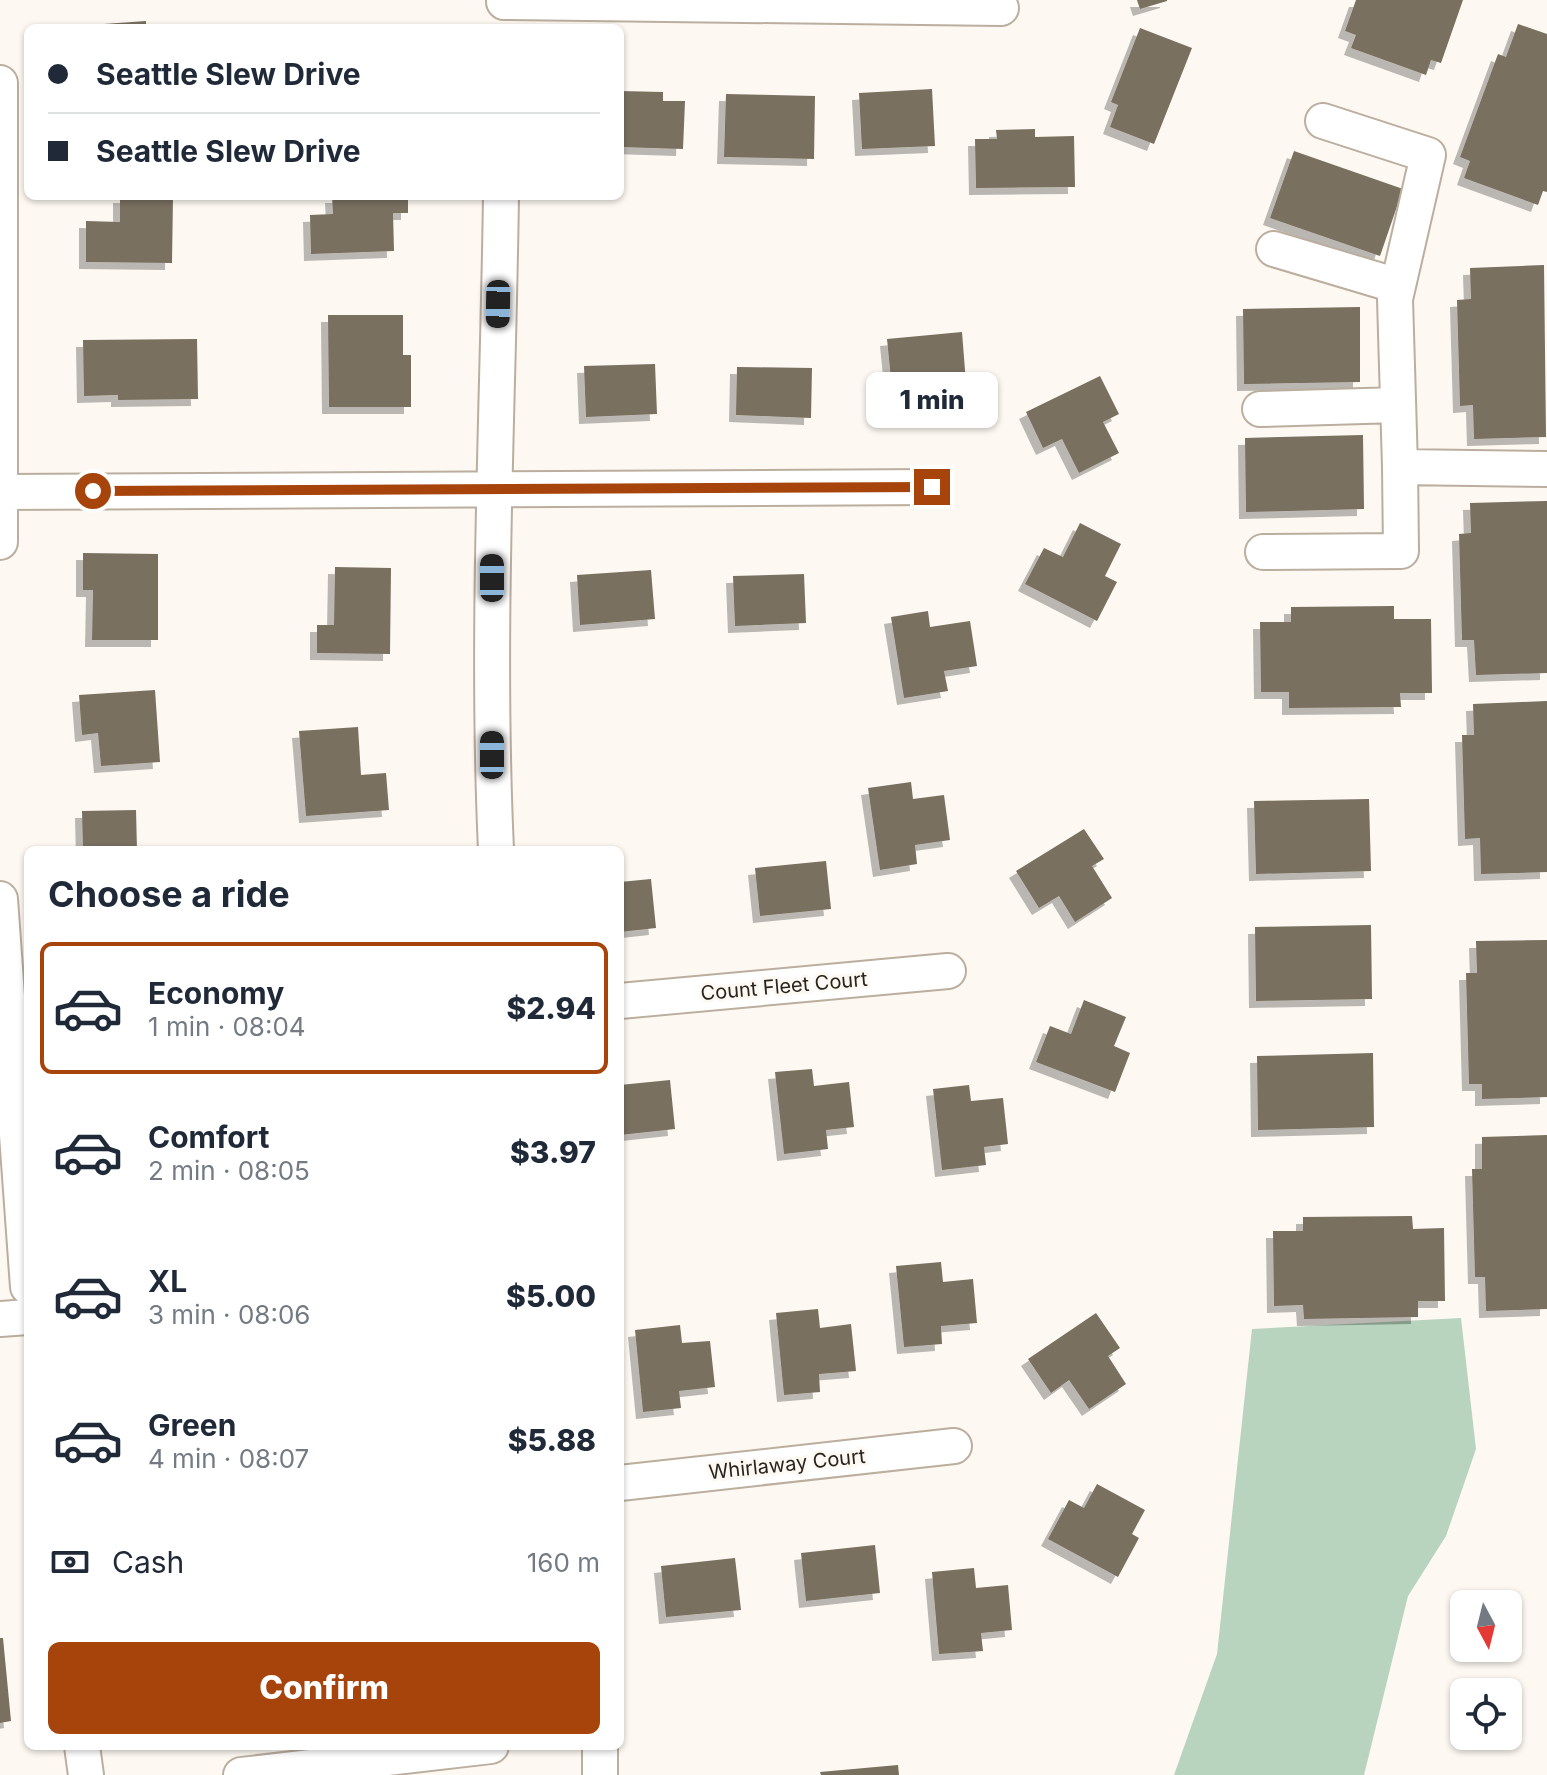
<!DOCTYPE html>
<meta charset="utf-8">
<style>
:root{--surface:#fff;--page:#f6f6f7;--text:#1f2937;--muted:#747a83;--line:#e0e1e3;--accent:#a7440b}
body{margin:0;font-family:Inter,sans-serif;background:var(--page);color:var(--text);height:100vh;display:flex;flex-direction:column;font-size:30px;white-space:nowrap}
*{box-sizing:border-box;margin:0}
p{font-size:26px;color:var(--muted)}
.icon{flex:none;width:44px;height:44px;fill:none;stroke:currentColor;stroke-width:2;stroke-linecap:round;stroke-linejoin:round}
.map{position:relative;flex:1;overflow:hidden}
.drawer{position:absolute;left:24px;top:846px;width:600px;height:904px;display:flex;flex-direction:column;background:var(--surface);border-radius:12px;box-shadow:0 2px 6px #0004}
.drawer>*{flex:none}
.top-card{position:absolute;left:24px;top:24px;width:600px;height:176px;border-radius:12px;box-shadow:0 2px 6px #0004;display:grid;align-content:center;height:176px;padding:0 24px;background:var(--surface)}
.needle{width:52px;rotate:173deg}
.fabs{position:absolute;left:1450px;top:1590px;display:grid;gap:16px}
.fabs a{display:grid;place-items:center;width:72px;height:72px;border-radius:12px;background:var(--surface);box-shadow:0 2px 6px #0004;font-size:40px}
.end{position:absolute;width:36px;height:36px;margin:-18px;border:10px solid #a7440b;background:#fff;box-shadow:0 0 0 4px #fff}
.from{border-radius:50%}
.bubble{position:absolute;height:56px;border-radius:12px;background:var(--surface);box-shadow:0 2px 6px #0004;font-size:26px;font-weight:800;line-height:56px;text-align:center}
.car{position:absolute;width:24px;height:48px;margin:-24px -12px;border-radius:10px;box-shadow:0 0 6px 2px #0007;background:linear-gradient(#222 24%,#8ab4d8 0 40%,#222 0 76%,#8ab4d8 0 86%,#222 0)}
.top-card b{display:flex;align-items:center;gap:28px;height:76px;font-size:30px}
.top-card b+b{border-top:2px solid var(--line)}
.top-card i{width:20px;height:20px;background:var(--text)}
ul{padding:0;list-style:none}
li{display:flex;align-items:center;gap:24px;height:132px;margin:0 16px 12px;padding:0 8px;border:4px solid transparent;border-radius:12px}
li div{flex:1}
li b{display:block;font-size:30px}
li em{font-style:normal;font-weight:800}
li.current{border-color:var(--accent)}
li>.icon{width:72px;height:72px;stroke-width:1.5}
h2{padding:0 24px;font-size:36px;line-height:96px}
.pay{display:flex;align-items:center;gap:20px;height:88px;padding:0 24px;font-size:30px}
.pay p{margin-inline-start:auto}
.primary-button{display:flex;gap:16px;margin-top:auto;padding:16px 24px}
.primary-button a{flex:1;height:92px;border-radius:12px;background:var(--accent);color:#fff;font-size:32px;font-weight:800;line-height:92px;text-align:center}
.map>svg:first-child{display:block}
</style>
<div class="map">
<svg width="1547" height="1775" viewBox="0 0 1547 1775">
<defs>
<filter id="shadow"><feDropShadow dx="-7" dy="7" stdDeviation="0" flood-color="#0004"/></filter>
</defs>
<rect width="100%" height="100%" fill="#fdf8f1"/>
<path fill="#b8d3be" d="M1461,1318L1476,1449L1446,1536L1408,1596L1364,1775H1174L1217,1654L1252,1329Z"/>
<path fill="#796f60" filter="url(#shadow)" d="M1137,0H1167V1L1140,9Z
M1356,0H1463L1441,63L1431,60L1426,75L1351,48L1356,35L1345,31Z
M146,21V28H90V25Z
M1518,24L1547,34V192L1543,191L1538,205L1464,178L1470,161L1460,157L1498,54L1506,57Z
M1140,28L1192,48L1154,144L1110,127L1118,105L1111,102Z
M932,89L935,146L862,149L859,93Z
M620,91L663,92V101H685L683,149L620,147Z
M726,94L815,96L814,159L724,157Z
M1035,129V137L1074,136L1075,187L976,188L975,139H997L996,130Z
M1294,151L1403,189L1380,256L1270,218Z
M120,196H173L172,263L86,262V221L120,222Z
M332,196H408V213H393L394,251L311,254L310,215L333,214Z
M1544,265L1546,437L1474,439L1473,405L1460,406L1457,300L1471,299L1470,268Z
M1360,307V382L1244,384L1243,309Z
M328,315H403V355H411V407H329Z
M962,332L966,383L892,389L887,339Z
M197,339L198,399L118,400V395L84,396L83,340Z
M655,364L657,414L586,417L584,366Z
M737,367L812,368L811,418L736,415Z
M1100,376L1119,414L1103,422L1119,453L1079,473L1062,439L1043,448L1026,412Z
M1363,435L1364,509L1246,512L1245,438Z
M1547,501V673L1476,675L1474,640H1462L1459,534L1471,533L1470,503Z
M1080,523L1121,544L1105,576L1117,582L1097,621L1025,584L1044,548L1063,557Z
M83,553L158,554V640H92L93,590H83Z
M335,567L391,568L390,654L317,653V625H334Z
M651,570L655,619L580,625L577,575Z
M804,574L806,623L735,626L733,576Z
M1394,606V619H1431L1432,693H1400L1401,707L1289,708V692H1261L1260,622H1291V607Z
M928,611L930,627L970,621L977,666L944,671L948,691L904,698L891,617Z
M155,690L160,762L101,766L98,733L82,735L79,695Z
M1547,701V872L1481,874L1480,838L1465,839L1462,735H1474L1473,704Z
M358,727L361,775L386,773L389,810L306,816L299,731Z
M911,782L913,799L944,795L950,840L915,845L917,864L880,870L868,788Z
M1369,799L1371,871L1256,874L1254,801Z
M136,810L137,850H83L82,811Z
M1084,829L1104,859L1092,866L1112,898L1075,922L1059,896L1039,908L1016,871Z
M826,861L831,909L760,916L755,868Z
M651,879L656,928L620,932V882Z
M1371,925L1372,999L1256,1001L1255,927Z
M1547,940V1097L1482,1099V1084H1469L1466,973H1477L1476,941Z
M1084,1000L1126,1017L1114,1046L1130,1053L1115,1092L1036,1062L1050,1026L1071,1034Z
M1373,1053L1374,1127L1258,1130L1257,1056Z
M812,1069L814,1086L849,1082L854,1127L826,1130L828,1149L784,1154L775,1072Z
M670,1080L675,1129L620,1135V1085Z
M969,1085L971,1101L1003,1098L1008,1144L984,1147L986,1165L942,1170L933,1089Z
M1547,1135V1309L1486,1311L1485,1277H1475L1472,1169H1482V1137Z
M1412,1216L1413,1229L1444,1228L1445,1301H1418V1317L1304,1319L1303,1305L1274,1306L1273,1231H1303V1217Z
M941,1262L943,1282L973,1279L977,1323L941,1326L942,1344L904,1347L896,1266Z
M818,1309L820,1328L851,1324L856,1371L819,1374L820,1392L784,1395L776,1313Z
M1096,1313L1120,1348L1108,1356L1126,1384L1089,1409L1069,1380L1051,1393L1028,1359Z
M680,1325L682,1343L710,1341L715,1387L679,1391L681,1408L643,1412L635,1330Z
M1097,1484L1145,1510L1132,1534L1139,1538L1118,1577L1048,1539L1069,1500L1084,1508Z
M875,1545L880,1593L806,1601L801,1553Z
M735,1558L741,1610L666,1617L661,1566Z
M974,1568L976,1588L1008,1585L1012,1630L981,1633L983,1651L939,1654L932,1572Z
M0,1638H3L11,1721L0,1723Z
M898,1765L899,1775H821L820,1772Z"/>
<g fill="none" stroke-linecap="round" stroke-linejoin="round">
<defs>
<path id="minor" d="M504,2L1001,8
M0,83V542
M1323,121L1428,155L1395,299L1400,467L1547,469
M1274,249L1398,286
M1260,409L1398,405
M1,492L932,487
M1263,552L1401,551L1400,467
M496,850C486,632 498,414 501,196
M0,899L28,1287
M620,1001L948,971
M0,1319L28,1317
M620,1483L954,1446
M82,1746L86,1775
M600,1746V1775
M241,1775L491,1746"/>
</defs>
<use href="#minor" stroke="#bbae9f" stroke-width="38"/>
<use href="#minor" stroke="#fff" stroke-width="34"/>
</g>
<g fill="none" stroke-linecap="round" stroke-linejoin="round">
<path stroke="#a7440b" stroke-width="10" d="M93,491L932,487"/>
</g>
<g text-anchor="middle" dominant-baseline="central" stroke-width="6" stroke-linejoin="round" paint-order="stroke">
<g font-size="20" fill="#28231d" stroke="#fdf8f1">
<text transform="translate(784 986) rotate(-5)">Count Fleet Court</text>
<text transform="translate(787 1464) rotate(-6)">Whirlaway Court</text>
</g>
</g>
</svg>
<div class="fabs">
<a><svg class="needle" viewBox="-14 -14 28 28"><path d="M0-13l5 13h-10z" fill="#e53935"/><path d="M0 13l5-13h-10z" fill="#747a83"/></svg></a>
<a><svg class="icon" aria-label="locate" viewBox="0 0 24 24"><circle cx="12" cy="12" r="6"/><path d="M12 2v4M12 18v4M2 12h4M18 12h4"/></svg></a>
</div>
<i class="end from" style="left:93px;top:491px"></i>
<i class="end" style="left:932px;top:487px"></i>
<div class="bubble" style="left:866px;top:372px;width:132px">1 min</div>
<i class="car" style="left:498px;top:304px;rotate:181deg"></i>
<i class="car" style="left:492px;top:578px;rotate:0deg"></i>
<i class="car" style="left:492px;top:755px;rotate:0deg"></i>
<div class="top-card">
<b><i class="from"></i>Seattle Slew Drive</b>
<b><i></i>Seattle Slew Drive</b>
</div>
<section class="drawer">
<h2>Choose a ride</h2>
<ul>
<li class="current"><svg class="icon" aria-label="car" viewBox="0 0 24 24"><path d="M5 17H2v-5l4-1 3-4h7l3 4 3 1v5h-3M9 17h6M6 11h13"/><circle cx="7" cy="17" r="2"/><circle cx="17" cy="17" r="2"/></svg><div><b>Economy</b><p>1 min · 08:04</p></div><em>$2.94</em></li>
<li><svg class="icon" aria-label="car" viewBox="0 0 24 24"><path d="M5 17H2v-5l4-1 3-4h7l3 4 3 1v5h-3M9 17h6M6 11h13"/><circle cx="7" cy="17" r="2"/><circle cx="17" cy="17" r="2"/></svg><div><b>Comfort</b><p>2 min · 08:05</p></div><em>$3.97</em></li>
<li><svg class="icon" aria-label="car" viewBox="0 0 24 24"><path d="M5 17H2v-5l4-1 3-4h7l3 4 3 1v5h-3M9 17h6M6 11h13"/><circle cx="7" cy="17" r="2"/><circle cx="17" cy="17" r="2"/></svg><div><b>XL</b><p>3 min · 08:06</p></div><em>$5.00</em></li>
<li><svg class="icon" aria-label="car" viewBox="0 0 24 24"><path d="M5 17H2v-5l4-1 3-4h7l3 4 3 1v5h-3M9 17h6M6 11h13"/><circle cx="7" cy="17" r="2"/><circle cx="17" cy="17" r="2"/></svg><div><b>Green</b><p>4 min · 08:07</p></div><em>$5.88</em></li>
</ul>
<div class="pay"><svg class="icon" aria-label="cash" viewBox="0 0 24 24"><path d="M3 7h18v10H3z"/><circle cx="12" cy="12" r="2"/></svg>Cash<p>160 m</p></div>
<div class="primary-button"><a>Confirm</a></div>
</section>
</div>
